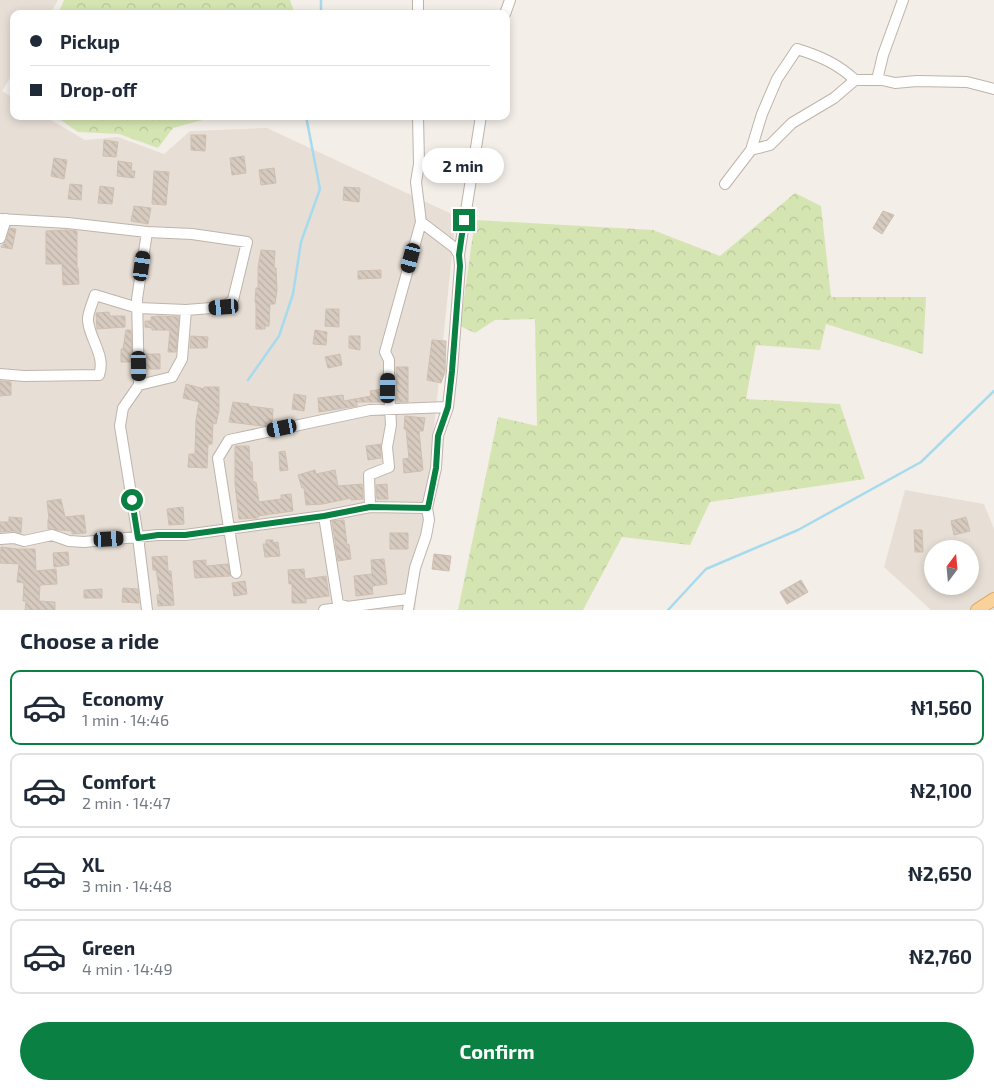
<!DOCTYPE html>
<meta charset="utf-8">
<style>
:root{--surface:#fff;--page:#f2f2f3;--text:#1f2937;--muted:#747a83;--line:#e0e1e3;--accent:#0b8043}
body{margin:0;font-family:"Exo 2",sans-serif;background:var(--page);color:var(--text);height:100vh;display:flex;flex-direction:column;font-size:19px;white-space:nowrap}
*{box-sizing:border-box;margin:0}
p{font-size:16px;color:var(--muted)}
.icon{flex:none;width:28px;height:28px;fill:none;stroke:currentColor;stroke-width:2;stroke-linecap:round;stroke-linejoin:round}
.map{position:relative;height:610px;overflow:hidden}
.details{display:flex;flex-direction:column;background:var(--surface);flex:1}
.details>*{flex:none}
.guide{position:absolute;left:10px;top:10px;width:500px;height:110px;border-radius:10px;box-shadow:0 2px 8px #0003;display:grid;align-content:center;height:110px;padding:0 20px;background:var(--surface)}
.needle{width:32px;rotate:16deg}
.fabs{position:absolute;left:924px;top:540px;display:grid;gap:10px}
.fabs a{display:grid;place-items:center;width:55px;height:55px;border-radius:50%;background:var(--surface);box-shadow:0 2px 8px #0003;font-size:25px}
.end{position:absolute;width:22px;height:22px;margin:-11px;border:6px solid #0b8043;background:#fff;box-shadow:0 0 0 2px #fff}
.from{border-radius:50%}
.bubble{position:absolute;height:35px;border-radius:18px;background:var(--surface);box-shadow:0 2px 8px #0003;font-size:16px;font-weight:700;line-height:35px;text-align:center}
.car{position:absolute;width:15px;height:30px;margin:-15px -8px;border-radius:6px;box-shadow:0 0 4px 1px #0007;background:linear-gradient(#222 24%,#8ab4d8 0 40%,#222 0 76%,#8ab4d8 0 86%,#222 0)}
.guide b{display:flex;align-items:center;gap:18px;height:48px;font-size:19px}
.guide b+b{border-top:1px solid var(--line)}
.guide i{width:12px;height:12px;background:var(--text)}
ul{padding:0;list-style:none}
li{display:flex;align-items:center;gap:15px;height:75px;margin:0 10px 8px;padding:0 10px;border:2px solid var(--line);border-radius:10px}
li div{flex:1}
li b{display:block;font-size:19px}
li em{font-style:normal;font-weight:700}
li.current{border-color:var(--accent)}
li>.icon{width:45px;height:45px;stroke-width:1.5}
h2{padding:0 20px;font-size:22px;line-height:60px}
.cta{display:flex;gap:10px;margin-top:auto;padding:10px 20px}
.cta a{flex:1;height:58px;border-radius:30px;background:var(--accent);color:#fff;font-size:20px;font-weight:700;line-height:58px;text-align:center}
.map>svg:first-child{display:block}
</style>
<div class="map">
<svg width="994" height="610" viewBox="0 0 994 610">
<defs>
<pattern id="forest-crowns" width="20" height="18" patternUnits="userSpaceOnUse" patternTransform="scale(1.25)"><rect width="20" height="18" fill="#d5e5b2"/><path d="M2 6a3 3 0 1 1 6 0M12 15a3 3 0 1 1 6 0" fill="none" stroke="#b8c69a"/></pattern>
<pattern id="building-back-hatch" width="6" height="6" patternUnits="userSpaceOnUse" patternTransform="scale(1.25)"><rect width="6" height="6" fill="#d7cbc0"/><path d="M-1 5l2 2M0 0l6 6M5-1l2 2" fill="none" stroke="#baafa6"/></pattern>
</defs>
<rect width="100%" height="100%" fill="#f3eee8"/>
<path fill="#e7dfd6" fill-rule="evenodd" d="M0,0H58L50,14H14V72L2,91L14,98V116H44L85,140L118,137L164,154L190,131L267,128L456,216L415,610H0Z
M905,490L984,504L994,529V610H931L884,567ZM932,549H970V586H932Z"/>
<path fill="url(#forest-crowns)" d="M64,0H290L295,14H58Z
M55,116H217L173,128L158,148L119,134L78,132Z
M795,193L821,206L831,297H926L923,354L826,324L820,350L756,345L746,399L840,404L865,479L710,502L690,545L622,537L583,610H458L498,417L537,426L535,319L495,320L475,333L460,326L475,220L653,230L720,256Z"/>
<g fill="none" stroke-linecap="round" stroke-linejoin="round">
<path stroke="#a7daed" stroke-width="2.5" d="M321,14V0
M248,380L279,336L293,294L301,242L320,189L306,116
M668,610L706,569L798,530L921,462L994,391"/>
</g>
<path fill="url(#building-back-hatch)" stroke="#cfbfb1" d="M191,135H206L205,151L191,150Z
M104,140L118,142L116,157L103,156Z
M244,156L246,173L232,175L230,158Z
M54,158L67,160L64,179L51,176Z
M118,161L132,163L131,171H135L134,178L117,176Z
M274,168L276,183L261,185L259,170Z
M154,171L169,172L166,205L152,204Z
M70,184L82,185L81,200L68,199Z
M100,186L114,188L112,204L98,203Z
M344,187L360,188L359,202L343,200Z
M134,206L151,208L148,224L131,221Z
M883,211L894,215L882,234L873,228Z
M10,228L16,229L12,249L1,247L6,241Z
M66,230L77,231V268H78L79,284L63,285L62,264H46V231Z
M261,250L275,251L274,268H276L277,290L275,304H270L269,326H265V329H256V303L255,302L256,288H258V268Z
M381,270V278L358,279V271Z
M326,309H339V327L325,326Z
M109,312L110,316H125V327L97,329L96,313Z
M158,316L179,317L176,352H168L170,330H152V328L145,327V321H151V317Z
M126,330H131L132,362H121V349H123Z
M315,330L327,332L326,345L313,344Z
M191,336L208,337L207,348H190Z
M349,336H360V350L349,348Z
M432,340L446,341L445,372L441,383L427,380Z
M145,354H160V369H146Z
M340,354L342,365L328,368L325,357Z
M396,367H408V402H397Z
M0,381L11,382V395L0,396Z
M186,384L204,389V387H219V410L216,424L213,423L212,444H208L207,468L188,467L189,454H195L196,420L199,402L183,398Z
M382,389L383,402H357V406L319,412L318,398L343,395L344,401L371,396L370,391Z
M294,394L306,396L304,411L292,409Z
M233,402L249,404V406L273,409L272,424L262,426L229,422Z
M405,416L425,418L423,431H419L423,470L421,471L404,473L403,459L409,458L406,429H404Z
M381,444V458L368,460L366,446Z
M235,446H249L250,462H252L253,482H256L259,502L281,499V495L291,494L293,511L258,516V518L239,519L235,484Z
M285,451L288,470L280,471L279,452Z
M315,470L316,474L335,470L338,486L362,484L363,499L351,500V498L323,504L306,505L304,488H302L298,475Z
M387,484L388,499H377L376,485Z
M61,499L65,517L84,515L86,533L72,534V531L48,529V519H49L47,501Z
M183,507L184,524L169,525L167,509Z
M9,517L22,518L21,533L14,531L0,532V522H9Z
M966,517L970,531L954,535L951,521Z
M344,520L347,545L349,544L351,559L338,561L332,521Z
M914,530H922L923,552H915Z
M390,533H408V549H390Z
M266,540H273V543L278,542L280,556L265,557L263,544H266Z
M1,547L17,549H35L36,571L56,569L57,584L40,585L39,601L55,602V610H25L26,601H23L24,583L17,582L19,564L0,563Z
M68,552L69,565L54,567L53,553Z
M434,554L451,556L449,571L432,569Z
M167,556L168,571H171L172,582L174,605L158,606L157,595L160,594L156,570H153L152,557Z
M384,559L387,584L372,586L373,594L356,596L354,576L372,574L371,560Z
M206,560V566L228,564L230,576L195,578L193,561Z
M304,569L305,579L326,576L329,596L306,599V603H292V584H289L288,570Z
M801,580L808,592L787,604L780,592Z
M245,581L247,594L234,596L232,583Z
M123,588L138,589L139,603L122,602Z
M102,589V598H84V590Z"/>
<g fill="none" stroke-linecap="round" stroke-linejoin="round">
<defs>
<path id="minor" d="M418,0V14
M505,14L510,0
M877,80L883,55L903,0
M751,150L770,145L792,123L834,98L855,80H882L895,83L917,81L967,82L994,89
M725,184L751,150L762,114L777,79L797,49C820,56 838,64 855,80
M0,219L68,223L147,232L192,234L247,242L233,300L224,307L186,310L138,308L95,295C93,302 87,314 88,321C90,340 106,356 99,375L24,376L0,374
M147,232L137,299L139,385L123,408L120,426L138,537L147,610
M0,238L6,219
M459,255L481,116
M139,385L172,377L182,359L186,310
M370,507L427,508
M0,539L14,538L24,541L52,535L69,541L84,542L158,535H185L324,516
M236,573L218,458L229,440L370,410L448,407
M324,610L408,599
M346,610L345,606L338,604L324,516L370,507L369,475L389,467L387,447L391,425L389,388V360L385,352L421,222L416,182L419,164L418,116
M408,610L415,568L426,536L429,520L427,508L436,468L438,436L448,407L452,371L460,266L459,255L455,248L421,222"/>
<path id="major" d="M977,610L994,599"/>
</defs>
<use href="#minor" stroke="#beb4ab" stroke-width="12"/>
<use href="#major" stroke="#deab6a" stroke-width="14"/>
<use href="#minor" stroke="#fff" stroke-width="10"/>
<use href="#major" stroke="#f9d19a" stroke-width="12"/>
</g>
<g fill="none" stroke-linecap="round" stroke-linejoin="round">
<path stroke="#0b8043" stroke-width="6" d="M132,500L138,538L158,535H185L324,516L370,507L428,508L436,468L438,436L448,407L452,371L460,266L459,255L464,220"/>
</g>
</svg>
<div class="fabs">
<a><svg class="needle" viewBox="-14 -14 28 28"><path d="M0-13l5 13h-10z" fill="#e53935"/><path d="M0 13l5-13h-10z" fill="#747a83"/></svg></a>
</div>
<i class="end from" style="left:132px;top:500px"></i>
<i class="end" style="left:464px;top:220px"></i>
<div class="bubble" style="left:422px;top:148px;width:82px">2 min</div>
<i class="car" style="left:411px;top:258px;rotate:195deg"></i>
<i class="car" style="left:142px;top:266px;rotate:8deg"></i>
<i class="car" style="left:224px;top:307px;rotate:265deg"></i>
<i class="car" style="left:139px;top:366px;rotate:179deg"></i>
<i class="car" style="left:388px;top:388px;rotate:1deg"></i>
<i class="car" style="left:282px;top:428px;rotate:258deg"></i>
<i class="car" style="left:109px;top:539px;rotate:87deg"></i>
<div class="guide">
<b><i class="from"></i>Pickup</b>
<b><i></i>Drop-off</b>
</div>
</div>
<section class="details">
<h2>Choose a ride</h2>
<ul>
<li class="current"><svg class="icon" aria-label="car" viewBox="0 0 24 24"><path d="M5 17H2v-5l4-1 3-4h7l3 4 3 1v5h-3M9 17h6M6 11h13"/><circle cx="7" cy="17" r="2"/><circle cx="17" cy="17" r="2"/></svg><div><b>Economy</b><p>1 min · 14:46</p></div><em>₦1,560</em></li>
<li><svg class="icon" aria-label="car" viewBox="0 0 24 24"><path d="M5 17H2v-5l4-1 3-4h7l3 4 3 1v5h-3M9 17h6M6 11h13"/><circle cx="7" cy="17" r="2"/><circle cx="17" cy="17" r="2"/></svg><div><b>Comfort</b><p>2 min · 14:47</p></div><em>₦2,100</em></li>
<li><svg class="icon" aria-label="car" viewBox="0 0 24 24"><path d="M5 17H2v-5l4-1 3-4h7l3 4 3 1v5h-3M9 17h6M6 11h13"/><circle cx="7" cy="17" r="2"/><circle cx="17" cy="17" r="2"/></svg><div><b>XL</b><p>3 min · 14:48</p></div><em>₦2,650</em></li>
<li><svg class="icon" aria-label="car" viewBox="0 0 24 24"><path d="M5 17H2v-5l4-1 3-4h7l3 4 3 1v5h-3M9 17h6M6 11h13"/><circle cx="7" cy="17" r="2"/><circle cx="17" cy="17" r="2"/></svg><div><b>Green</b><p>4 min · 14:49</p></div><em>₦2,760</em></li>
</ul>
<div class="cta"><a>Confirm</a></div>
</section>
